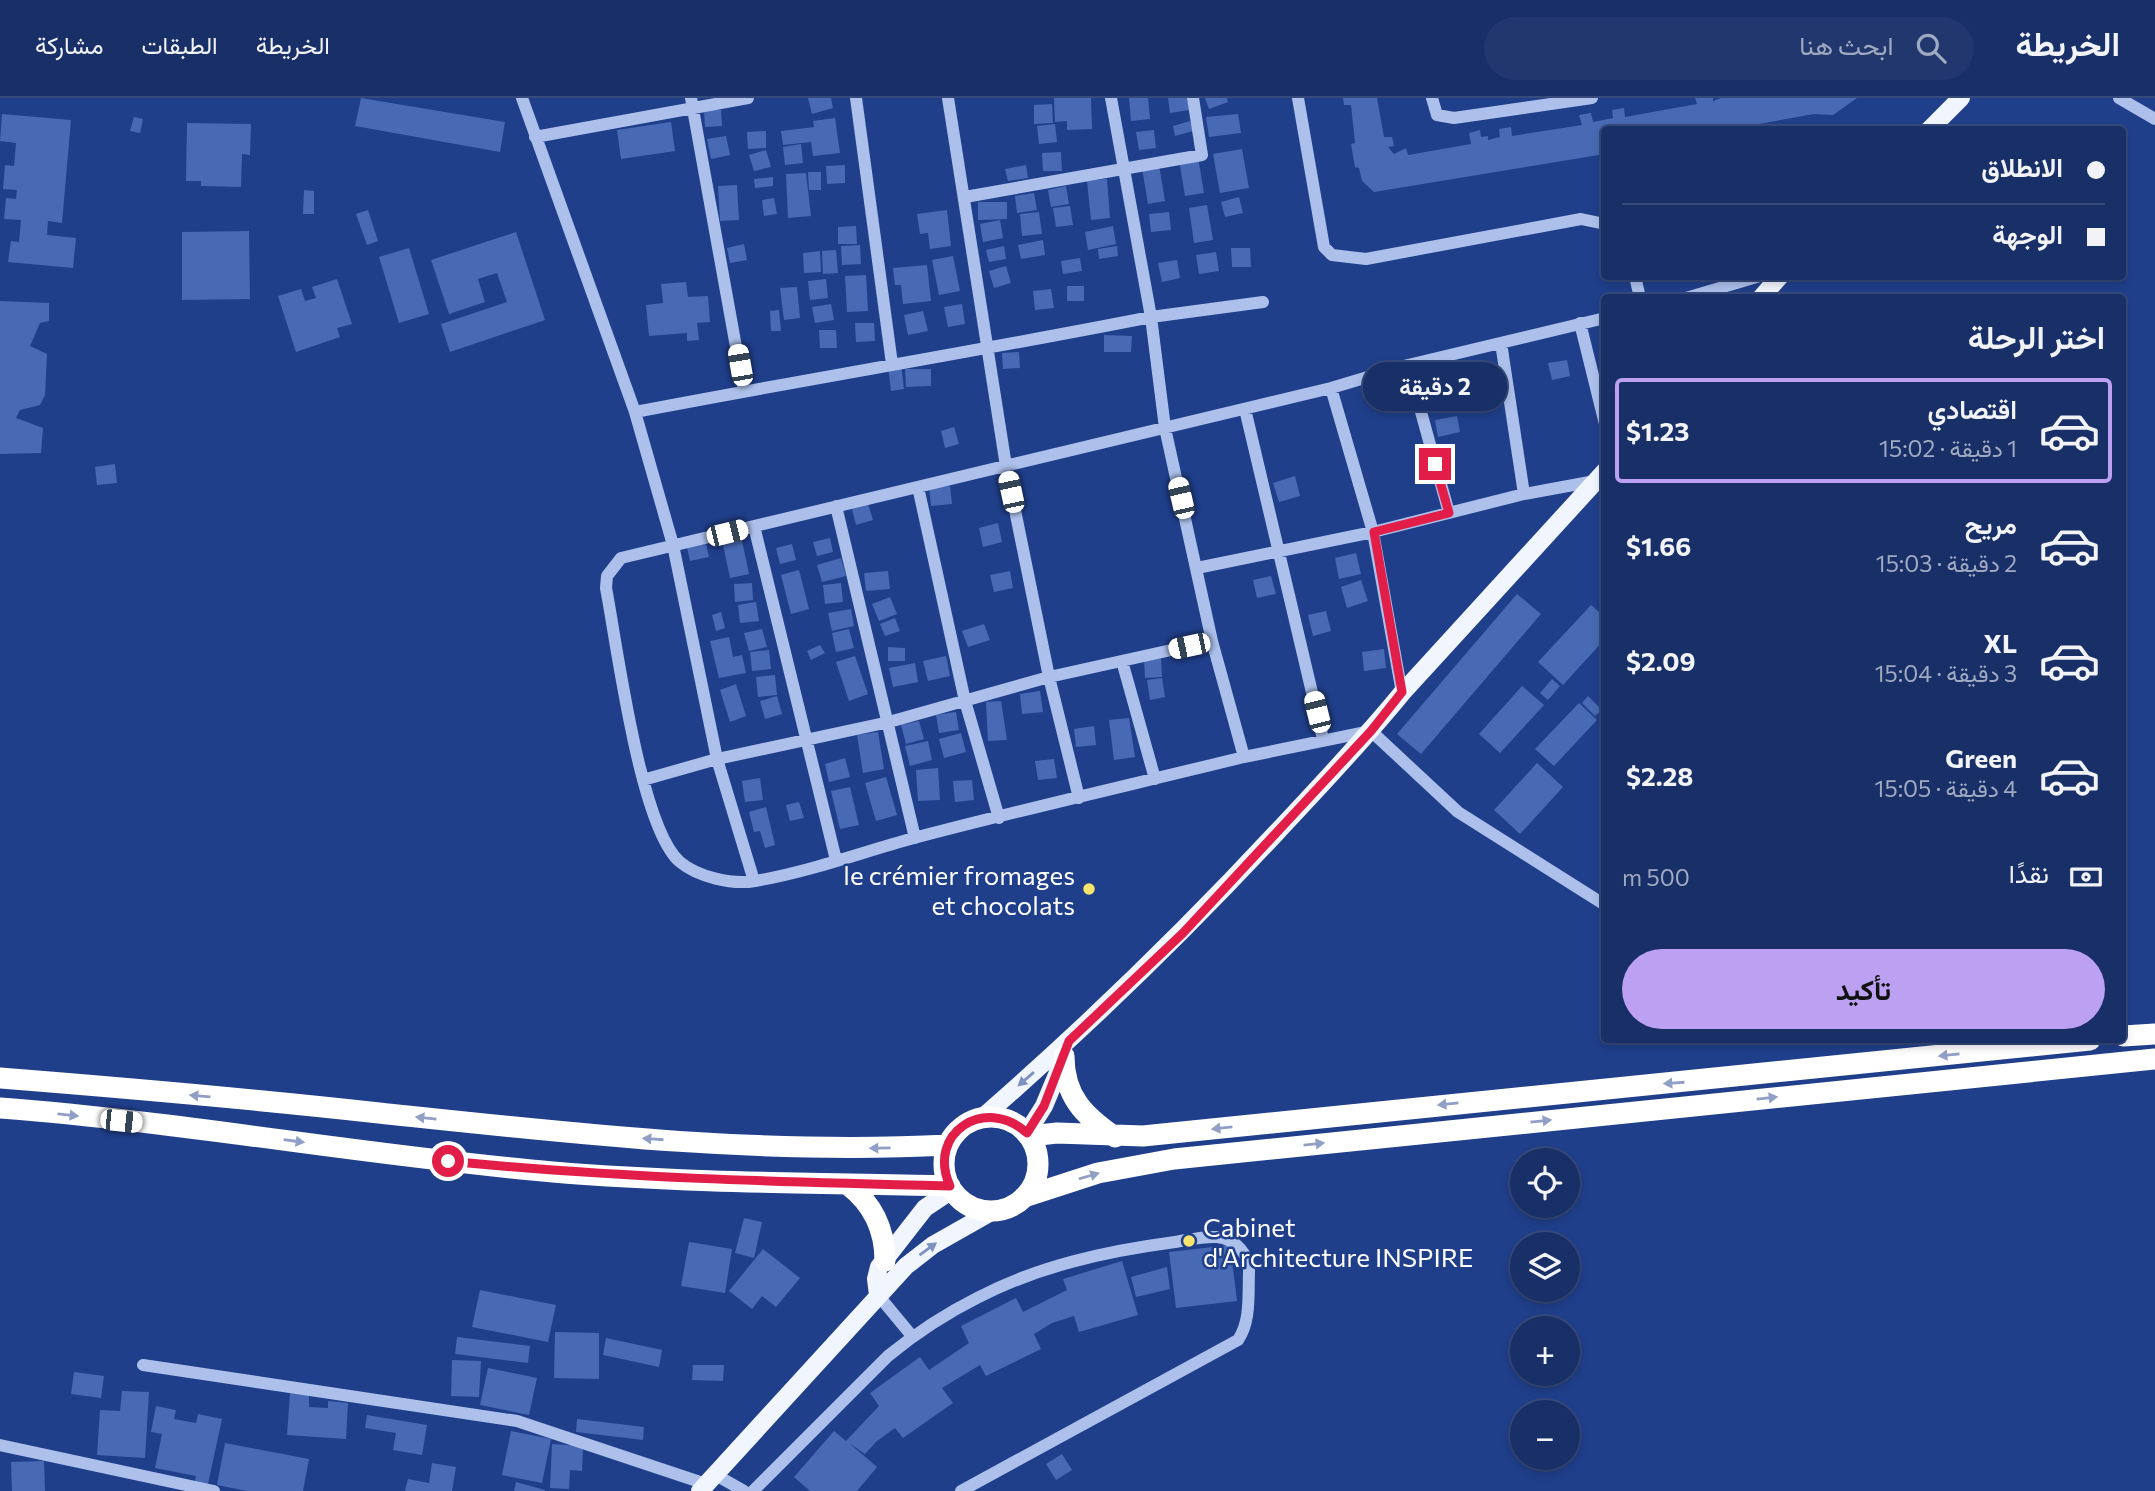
<!DOCTYPE html>
<html lang="ar">
<meta charset="utf-8">
<style>
:root{--surface:#182f68;--page:#21376e;--text:#f1f3f6;--muted:#9fa9c0;--line:#364a7c;--accent:#bca0f2}
body{margin:0;font-family:Commissioner,Vazirmatn,sans-serif;background:var(--page);color:var(--text);direction:rtl;height:100vh;display:flex;flex-direction:column;font-size:26px;white-space:nowrap}
*{box-sizing:border-box;margin:0}
p{font-size:23px;color:var(--muted)}
.icon{flex:none;width:38px;height:38px;fill:none;stroke:currentColor;stroke-width:2;stroke-linecap:round;stroke-linejoin:round}
.map{position:relative;flex:1;overflow:hidden;direction:ltr}
.side{position:absolute;left:1601px;top:196px;width:525px;height:749px;display:flex;flex-direction:column;background:var(--surface);border-radius:7px;box-shadow:0 4px 10px #0003,0 0 0 2px var(--line);direction:rtl}
.side>*{flex:none}
.hud{position:absolute;left:1601px;top:28px;width:525px;height:154px;border-radius:7px;box-shadow:0 4px 10px #0003,0 0 0 2px var(--line);direction:rtl;display:grid;align-content:center;height:154px;padding:0 21px;background:var(--surface)}
.tools{position:absolute;left:1510px;top:1050px;display:grid;gap:14px}
.tools a{display:grid;place-items:center;width:70px;height:70px;border-radius:50%;background:var(--surface);box-shadow:0 4px 10px #0003,0 0 0 2px var(--line);font-size:35px}
.end{position:absolute;width:32px;height:32px;margin:-16px;border:9px solid #e11d48;background:#fff;box-shadow:0 0 0 4px #fff}
.from{border-radius:50%}
.bubble{position:absolute;height:49px;border-radius:24px;background:var(--surface);box-shadow:0 4px 10px #0003,0 0 0 2px var(--line);font-size:23px;font-weight:700;line-height:49px;text-align:center;direction:rtl}
.car{position:absolute;width:21px;height:42px;margin:-21px -10px;border-radius:9px;box-shadow:0 0 5px 2px #0007;background:linear-gradient(#fff 24%,#345 0 40%,#fff 0 76%,#345 0 86%,#fff 0)}
.hud b{display:flex;align-items:center;gap:24px;height:66px;font-size:26px}
.hud b+b{border-top:2px solid var(--line)}
.hud i{width:18px;height:18px;background:var(--text)}
ul{padding:0;list-style:none}
li{display:flex;align-items:center;gap:21px;height:105px;margin:0 14px 10px;padding:0 7px;border:4px solid transparent;border-radius:7px}
li div{flex:1}
li b{display:block;font-size:26px}
li em{font-style:normal;font-weight:700}
li.active{border-color:var(--accent)}
li>.icon{width:63px;height:63px;stroke-width:1.5}
h2{padding:0 21px;font-size:32px;line-height:84px}
.pay{display:flex;align-items:center;gap:18px;height:77px;padding:0 21px;font-size:26px}
.pay p{margin-inline-start:auto}
.action{display:flex;gap:14px;margin-top:auto;padding:14px 21px}
.action a{flex:1;height:80px;border-radius:42px;background:var(--accent);color:#111;font-size:28px;font-weight:700;line-height:80px;text-align:center}
header{display:flex;align-items:center;gap:42px;box-sizing:border-box;height:98px;padding:0 35px;background:var(--surface);border-bottom:2px solid var(--line)}
header strong{font-size:33px}
nav{display:flex;gap:38px;margin-inline-start:auto;font-size:24px}
.search{width:490px;height:63px;background:var(--page);display:flex;align-items:center;gap:18px;box-sizing:border-box;padding:0 24px;border-radius:38px;color:var(--muted);font-size:26px}
.map>svg:first-child{display:block}
</style>
<header>
<strong>الخريطة</strong>
<div class="search"><svg class="icon" aria-label="search" viewBox="0 0 24 24"><circle cx="10" cy="10" r="6"/><path d="M15 15l6 6"/></svg>ابحث هنا</div>
<nav><a>الخريطة</a><a>الطبقات</a><a>مشاركة</a></nav>
</header>
<div class="map">
<svg width="2155" height="1393" viewBox="0 0 2155 1393">
<rect width="100%" height="100%" fill="#203f8b"/>
<path fill="#4869b3" d="M361,0L505,24L500,54L355,28Z
M808,0H831L833,10L812,16Z
M1054,0H1091L1092,31L1067,32V23L1055,24Z
M1129,0H1148L1150,21L1131,23Z
M1168,0H1187L1189,12L1170,15Z
M1205,0H1227L1228,4L1209,11Z
M1343,0H1377L1384,39H1392L1394,48L1388,49L1394,56L1406,50L1408,57L1471,46L1469,35L1480,32L1481,39L1488,38V42L1500,39L1499,31L1511,29L1512,38L1582,27L1579,17L1591,15L1593,24L1613,20L1612,12L1624,10L1625,19L1697,6L1695,0H1713V3L1721,0H1857L1833,17L1814,16L1726,32H1605V56L1374,94L1362,83L1359,70L1355,69L1351,46L1355,45L1351,7H1344Z
M1052,6L1053,25L1034,26V7Z
M704,12H721L722,28L705,29Z
M2,16L71,22L62,125L48,123L47,137L76,140L73,170L8,164L11,143L19,144L21,122L4,121L6,100L16,101L17,92L3,91L5,67L14,68L16,45L0,43Z
M1238,16L1241,35L1209,39L1206,19Z
M134,19L143,21L140,35L130,33Z
M835,20L840,55L813,58L811,44L783,47L781,33L814,29L813,23Z
M1190,23L1193,33L1175,38L1173,28Z
M671,24L675,53L621,61L617,32Z
M187,25L251,26L250,57L242,56L241,89L201,88V83H186Z
M1055,26L1057,44L1039,46L1037,28Z
M1154,32L1156,50L1139,52L1136,34Z
M766,33V50L748,51L747,34Z
M726,38L730,57L711,61L707,41Z
M801,46L803,65L785,67L783,49Z
M1242,51L1249,90L1220,95L1213,56Z
M766,52L771,69L754,73L749,57Z
M1061,54L1062,73H1043L1042,55Z
M1198,59L1204,95L1185,98L1179,62Z
M845,67V85L827,86L826,68Z
M1026,67L1028,80L1008,83L1005,71Z
M1159,67L1165,103L1148,106L1142,70Z
M808,74H821V92H809Z
M806,75L811,118L788,120L786,76Z
M773,79V88L755,90L754,81Z
M1107,81L1110,120L1091,122L1087,83Z
M737,87L739,122L720,123L718,88Z
M1066,88L1069,106L1051,109L1048,92Z
M304,92L314,93V116H303Z
M1034,95L1037,112L1017,115L1015,98Z
M1239,99L1243,115L1225,119L1221,104Z
M774,100L777,116L764,118L762,102Z
M978,104H1007V121L978,122Z
M1207,107L1213,142L1194,145L1189,110Z
M1070,108L1073,127L1056,129L1053,110Z
M368,112L378,143L367,147L356,116Z
M947,112L951,148L930,151L928,135L920,136L917,116Z
M1039,114L1042,136L1022,138L1020,116Z
M1169,114L1171,132L1151,134L1149,116Z
M1000,122L1003,140L983,144L980,126Z
M856,128L857,146H838V129Z
M1113,128L1116,146L1088,152L1085,134Z
M249,133L250,201L182,202V134Z
M516,134L545,222L450,254L441,226L507,204L497,175L478,181L485,204L449,216L431,162Z
M1043,142L1045,157L1021,161L1018,147Z
M744,146L747,162L730,165L727,150Z
M860,147L861,166L842,167L841,148Z
M1004,148L1006,161L989,164L986,152Z
M1117,148L1118,158L1099,161L1098,151Z
M409,150L429,216L399,225L379,159Z
M1231,150H1250L1251,169H1232Z
M836,152L838,175L823,176L822,153Z
M820,153L821,174L804,175L803,155Z
M1216,154L1219,173L1199,176L1196,157Z
M953,158L960,193L939,197L932,162Z
M1080,160L1082,173L1063,176L1061,163Z
M1177,162L1180,180L1162,184L1158,165Z
M927,167L931,203L903,206L901,187H895L893,170Z
M1006,168L1011,185L994,190L989,173Z
M866,177L868,213L847,214L845,178Z
M337,181L352,226L337,230L340,239L296,254L278,198L301,191L305,203L316,200L312,189Z
M826,181L828,200L810,202L808,183Z
M686,184L688,199L708,198L710,224L697,225L699,242L687,243V235L649,238L646,207L663,205L661,186Z
M1067,188H1084V203H1067Z
M797,189L800,220L784,222L780,190Z
M1051,191L1054,210L1035,212L1033,193Z
M0,203L49,205V223L40,225L30,248L47,256L45,297L40,307L20,312L16,320L43,330L41,355L0,356Z
M831,206L834,222L815,225L812,209Z
M962,206L965,226L948,229L944,209Z
M779,212L781,233H771L770,213Z
M923,213L928,233L908,237L904,217Z
M855,225H874L875,243L856,244Z
M819,232H836L837,250H820Z
M1104,237L1132,238L1131,254H1104Z
M1019,254L1020,270L1003,271L1002,255Z
M1567,262L1570,278L1552,282L1548,265Z
M901,266L904,291L891,293L888,268Z
M905,271H931V288L906,289Z
M1480,279H1489L1488,300H1479Z
M1457,318L1460,334L1438,339L1435,322Z
M954,329L959,346L945,350L941,333Z
M115,366L117,385L97,387L95,369Z
M1295,378L1300,398L1279,404L1273,385Z
M950,388L952,406L931,408L929,390Z
M868,406L873,422L856,427L852,411Z
M998,425L1002,444L983,449L979,430Z
M741,438L749,476L730,480L722,442Z
M830,440L833,454L817,458L813,444Z
M706,446L709,459L690,463L687,449Z
M792,446L796,462L780,466L776,450Z
M1356,455L1361,476L1339,481L1335,460Z
M841,460L846,478L822,484L817,467Z
M799,472L809,511L791,516L781,477Z
M888,473L890,491L866,493L864,475Z
M1010,473L1013,490L994,494L990,477Z
M1271,478L1276,496L1257,500L1253,482Z
M1361,482L1368,503L1347,510L1341,489Z
M752,485L753,502L735,504L734,486Z
M841,485L843,504L825,506L823,487Z
M1517,496L1541,516L1421,656L1397,636Z
M890,499L897,516L879,523L872,506Z
M756,504L759,523L740,525L738,507Z
M1591,507L1605,519V541L1563,587L1538,564Z
M851,511L854,528L832,533L828,515Z
M1326,513L1331,533L1313,538L1308,517Z
M721,514L725,530L716,533L712,517Z
M895,520L900,533L885,538L880,526Z
M984,526L990,542L968,549L962,533Z
M762,531L767,549L749,553L744,535Z
M849,531L854,550L836,554L832,535Z
M729,539L733,559L742,557L746,575L719,580L710,543Z
M820,547L825,555L811,562L807,553Z
M888,549L905,550V563H888Z
M1384,551L1386,570L1364,573L1362,554Z
M769,552L771,571L752,573L750,554Z
M855,558L868,596L849,603L836,564Z
M946,558L950,578L928,583L923,563Z
M1161,560L1162,579L1145,580L1144,561Z
M915,565L918,584L893,589L889,570Z
M775,577L777,597L758,599L756,579Z
M1162,580L1165,599L1150,602L1147,582Z
M1552,581L1560,588L1548,602L1540,595Z
M736,586L746,618L730,624L720,592Z
M1522,588L1544,607L1500,655L1479,636Z
M1040,593L1043,614L1022,616L1020,596Z
M777,598L782,616L765,621L760,603Z
M1588,598L1602,612L1595,618L1582,605Z
M1001,603L1007,642L988,643L986,604Z
M1579,605L1597,622L1554,668L1535,651Z
M956,614L959,632L939,635L936,617Z
M1129,620L1135,659L1114,662L1109,622Z
M919,623L924,641L906,646L901,627Z
M1094,628L1096,647L1076,649L1074,631Z
M878,634L884,671L863,675L857,637Z
M961,635L966,654L944,660L939,641Z
M928,643L932,662L910,668L905,648Z
M845,660L850,679L829,684L825,666Z
M1054,661L1057,680L1038,682L1035,663Z
M1537,665L1563,689L1520,736L1494,712Z
M938,670L940,702L918,703L916,672Z
M886,679L897,717L876,723L865,685Z
M760,680L763,702L745,704L742,683Z
M972,682L974,702L955,704L953,683Z
M850,689L859,727L840,731L831,693Z
M799,704L804,720L790,723L786,707Z
M766,709L775,747L765,750L760,733L754,734L749,714Z
M744,1120L762,1124L754,1160L735,1155Z
M689,1144L732,1151L725,1195L681,1188Z
M1230,1147L1237,1203L1176,1210L1169,1154Z
M763,1151L800,1180L776,1209L762,1198L752,1211L729,1193Z
M1122,1163L1138,1217L1079,1234L1074,1218L1052,1225L1034,1236L1041,1251L986,1278L980,1267L942,1290L953,1305L903,1340L895,1330L877,1343L865,1356L849,1345L877,1369L857,1393H810L794,1379L834,1333L846,1343L879,1308L870,1295L920,1259L929,1272L969,1245L961,1228L1016,1200L1023,1214L1067,1192L1063,1181Z
M1167,1169L1170,1191L1136,1199L1131,1179Z
M480,1192L556,1207L548,1244L472,1229Z
M555,1234L599,1235V1281L554,1280Z
M457,1239L530,1248L528,1265L455,1256Z
M606,1240L662,1252L659,1269L603,1257Z
M452,1262L481,1263L479,1299L451,1298Z
M693,1267H724L723,1283L692,1282Z
M488,1270L537,1280L529,1317L480,1307Z
M74,1274L104,1278L101,1300L71,1296Z
M122,1293L149,1294L145,1360L97,1357L100,1312L120,1313Z
M290,1295L309,1296V1309L328,1310V1303L348,1305L346,1341L287,1337Z
M156,1308L176,1312L174,1321L196,1325L198,1316L222,1321L208,1386L195,1383L196,1378L155,1370L162,1336L151,1334Z
M367,1317L427,1327L422,1357L393,1352L396,1335L365,1330Z
M577,1321L644,1329L643,1342L576,1334Z
M511,1333L551,1341L542,1385L502,1377Z
M225,1345L309,1361L303,1393H247L217,1387Z
M552,1346L583,1348L582,1373L570,1372L569,1391L550,1390Z
M1062,1356L1072,1372L1056,1382L1046,1366Z
M44,1363L45,1393H12L11,1364Z
M432,1365L456,1369L452,1393H405L408,1381L429,1385Z
M516,1384L545,1392V1393H514Z"/>
<g fill="none" stroke-linecap="round" stroke-linejoin="round">
<path stroke="#acc0eb" stroke-width="12" d="M522,0L635,314C807,281 979,253 1151,219L1165,330L1212,543L1244,659L1371,633L1458,714L1605,807
M691,0L744,293
M856,0L892,266
M948,0L1006,368L1049,579L1079,700
M1111,0L1151,219L1263,204
M1298,0L1324,149L1332,157L1366,161L1581,121L1605,126
M1432,0L1437,17L1454,20L1592,0
M2119,0L2155,21
M535,39L748,0
M965,99L1202,57L1193,0
M1635,178L1640,200
M1686,200L1760,178
M1580,225L1605,326
M1501,245L1524,396
M1408,267L1449,415
M1331,290L1373,434L1402,595
M1245,311L1323,641
M635,314L673,447L717,661L754,783
M918,389L965,603L999,720
M836,408L915,740
M754,428L836,762
M1197,470L1373,434L1524,396L1595,383
M1122,563L1155,681
M1244,659C1134,686 1024,711 914,740C862,754 809,774 755,783C732,787 698,779 680,764C640,730 617,547 606,490L607,478L621,460L1331,290L1408,267L1605,220
M643,682L717,661L889,624L1049,579L1212,543
M878,1197L912,1238
M143,1267L517,1323L706,1386
M0,1347L214,1393
M714,1376L744,1393
M753,1393L888,1258C915,1236 945,1216 977,1200C1038,1168 1107,1153 1175,1144C1188,1142 1204,1138 1217,1139C1236,1141 1250,1157 1249,1175C1248,1197 1251,1223 1238,1242L961,1393"/>
<path stroke="#f1f5fe" stroke-width="18" d="M1929,32L1961,0
M1761,200L1780,178
M983,1019C1086,929 1184,834 1277,734C1320,688 1363,643 1402,595L1605,373
M1027,1035L1044,1008L1064,960
M878,1197L876,1181L879,1169L925,1110L952,1092
M700,1393L906,1168L933,1147L993,1113"/>
<path stroke="#fff" stroke-width="21" d="M2123,938L2155,936
M1064,958C1064,998 1084,1018 1115,1039
M0,980C126,990 253,1001 379,1015C568,1035 757,1057 948,1047
M0,1010C185,1024 368,1058 553,1074C685,1085 818,1085 950,1088
M944 1066a47 47 0 1 1 94 0a47 47 0 1 1-94 0Z
M1030,1038L1057,1035L1143,1038L2090,942
M848,1087C873,1106 885,1131 885,1163
M1024,1099L1098,1075L1174,1061L2155,961"/>
</g>
<defs><path id="oneway-solid" d="M-6-.8H1V-3.2L6.5 0L1 3.2V.8H-6Z" transform="scale(1.75)"/></defs>
<g fill="#909fc5">
<use href="#oneway-solid" transform="translate(1949 957) rotate(174)"/>
<use href="#oneway-solid" transform="translate(1674 985) rotate(176)"/>
<use href="#oneway-solid" transform="translate(200 998) rotate(-175)"/>
<use href="#oneway-solid" transform="translate(1767 1000) rotate(-6)"/>
<use href="#oneway-solid" transform="translate(1448 1006) rotate(174)"/>
<use href="#oneway-solid" transform="translate(68 1017) rotate(6)"/>
<use href="#oneway-solid" transform="translate(426 1020) rotate(-174)"/>
<use href="#oneway-solid" transform="translate(1541 1023) rotate(-6)"/>
<use href="#oneway-solid" transform="translate(1222 1030) rotate(174)"/>
<use href="#oneway-solid" transform="translate(653 1041) rotate(-176)"/>
<use href="#oneway-solid" transform="translate(294 1043) rotate(8)"/>
<use href="#oneway-solid" transform="translate(1314 1046) rotate(-6)"/>
<use href="#oneway-solid" transform="translate(880 1050) rotate(179)"/>
<use href="#oneway-solid" transform="translate(1089 1078) rotate(-16)"/>
</g>
<g fill="#7e91bf">
<use href="#oneway-solid" transform="translate(1026 981) rotate(139)"/>
<use href="#oneway-solid" transform="translate(928 1151) rotate(-36)"/>
</g>
<g fill="none" stroke-linecap="round" stroke-linejoin="round">
<path stroke="#e11d48" stroke-width="9" d="M448,1063C615,1080 782,1084 950,1088C926,1035 985,997 1027,1035L1044,1008L1069,943L1183,835L1371,633L1402,594L1374,434L1449,415L1435,366"/>
</g>
<g fill="#f9e46d" stroke="#203f8b" stroke-width="2.5">
<circle cx="1089" cy="791" r="7"/>
<circle cx="1189" cy="1143" r="7"/>
</g>
<g text-anchor="middle" dominant-baseline="central" stroke-width="5" stroke-linejoin="round" paint-order="stroke">
<g font-size="26" fill="#fff" stroke="#203f8b" text-anchor="end">
<text x="1075" y="776">le crémier fromages<tspan x="1075" dy="30">et chocolats</tspan></text>
<text x="1203" y="1128" text-anchor="start">Cabinet<tspan x="1203" dy="30">d'Architecture INSPIRE</tspan></text>
</g>
</g>
</svg>
<div class="tools">
<a><svg class="icon" aria-label="locate" viewBox="0 0 24 24"><circle cx="12" cy="12" r="6"/><path d="M12 2v4M12 18v4M2 12h4M18 12h4"/></svg></a>
<a><svg class="icon" aria-label="layers" viewBox="0 0 24 24"><path d="M12 4l9 5-9 5-9-5zM3 14l9 5 9-5"/></svg></a>
<a>+</a>
<a>−</a>
</div>
<i class="end from" style="left:448px;top:1063px"></i>
<i class="end" style="left:1435px;top:366px"></i>
<div class="bubble" style="left:1363px;top:264px;width:144px">2 دقيقة</div>
<i class="car" style="left:740px;top:267px;rotate:350deg"></i>
<i class="car" style="left:1011px;top:394px;rotate:348deg"></i>
<i class="car" style="left:1181px;top:400px;rotate:347deg"></i>
<i class="car" style="left:727px;top:435px;rotate:76deg"></i>
<i class="car" style="left:1189px;top:548px;rotate:258deg"></i>
<i class="car" style="left:1317px;top:614px;rotate:346deg"></i>
<i class="car" style="left:121px;top:1023px;rotate:96deg"></i>
<div class="hud">
<b><i class="from"></i>الانطلاق</b>
<b><i></i>الوجهة</b>
</div>
<section class="side">
<h2>اختر الرحلة</h2>
<ul>
<li class="active"><svg class="icon" aria-label="car" viewBox="0 0 24 24"><path d="M5 17H2v-5l4-1 3-4h7l3 4 3 1v5h-3M9 17h6M6 11h13"/><circle cx="7" cy="17" r="2"/><circle cx="17" cy="17" r="2"/></svg><div><b>اقتصادي</b><p>1 دقيقة · 15:02</p></div><em>$1.23</em></li>
<li><svg class="icon" aria-label="car" viewBox="0 0 24 24"><path d="M5 17H2v-5l4-1 3-4h7l3 4 3 1v5h-3M9 17h6M6 11h13"/><circle cx="7" cy="17" r="2"/><circle cx="17" cy="17" r="2"/></svg><div><b>مريح</b><p>2 دقيقة · 15:03</p></div><em>$1.66</em></li>
<li><svg class="icon" aria-label="car" viewBox="0 0 24 24"><path d="M5 17H2v-5l4-1 3-4h7l3 4 3 1v5h-3M9 17h6M6 11h13"/><circle cx="7" cy="17" r="2"/><circle cx="17" cy="17" r="2"/></svg><div><b>XL</b><p>3 دقيقة · 15:04</p></div><em>$2.09</em></li>
<li><svg class="icon" aria-label="car" viewBox="0 0 24 24"><path d="M5 17H2v-5l4-1 3-4h7l3 4 3 1v5h-3M9 17h6M6 11h13"/><circle cx="7" cy="17" r="2"/><circle cx="17" cy="17" r="2"/></svg><div><b>Green</b><p>4 دقيقة · 15:05</p></div><em>$2.28</em></li>
</ul>
<div class="pay"><svg class="icon" aria-label="cash" viewBox="0 0 24 24"><path d="M3 7h18v10H3z"/><circle cx="12" cy="12" r="2"/></svg>نقدًا<p>500 m</p></div>
<div class="action"><a>تأكيد</a></div>
</section>
</div>
